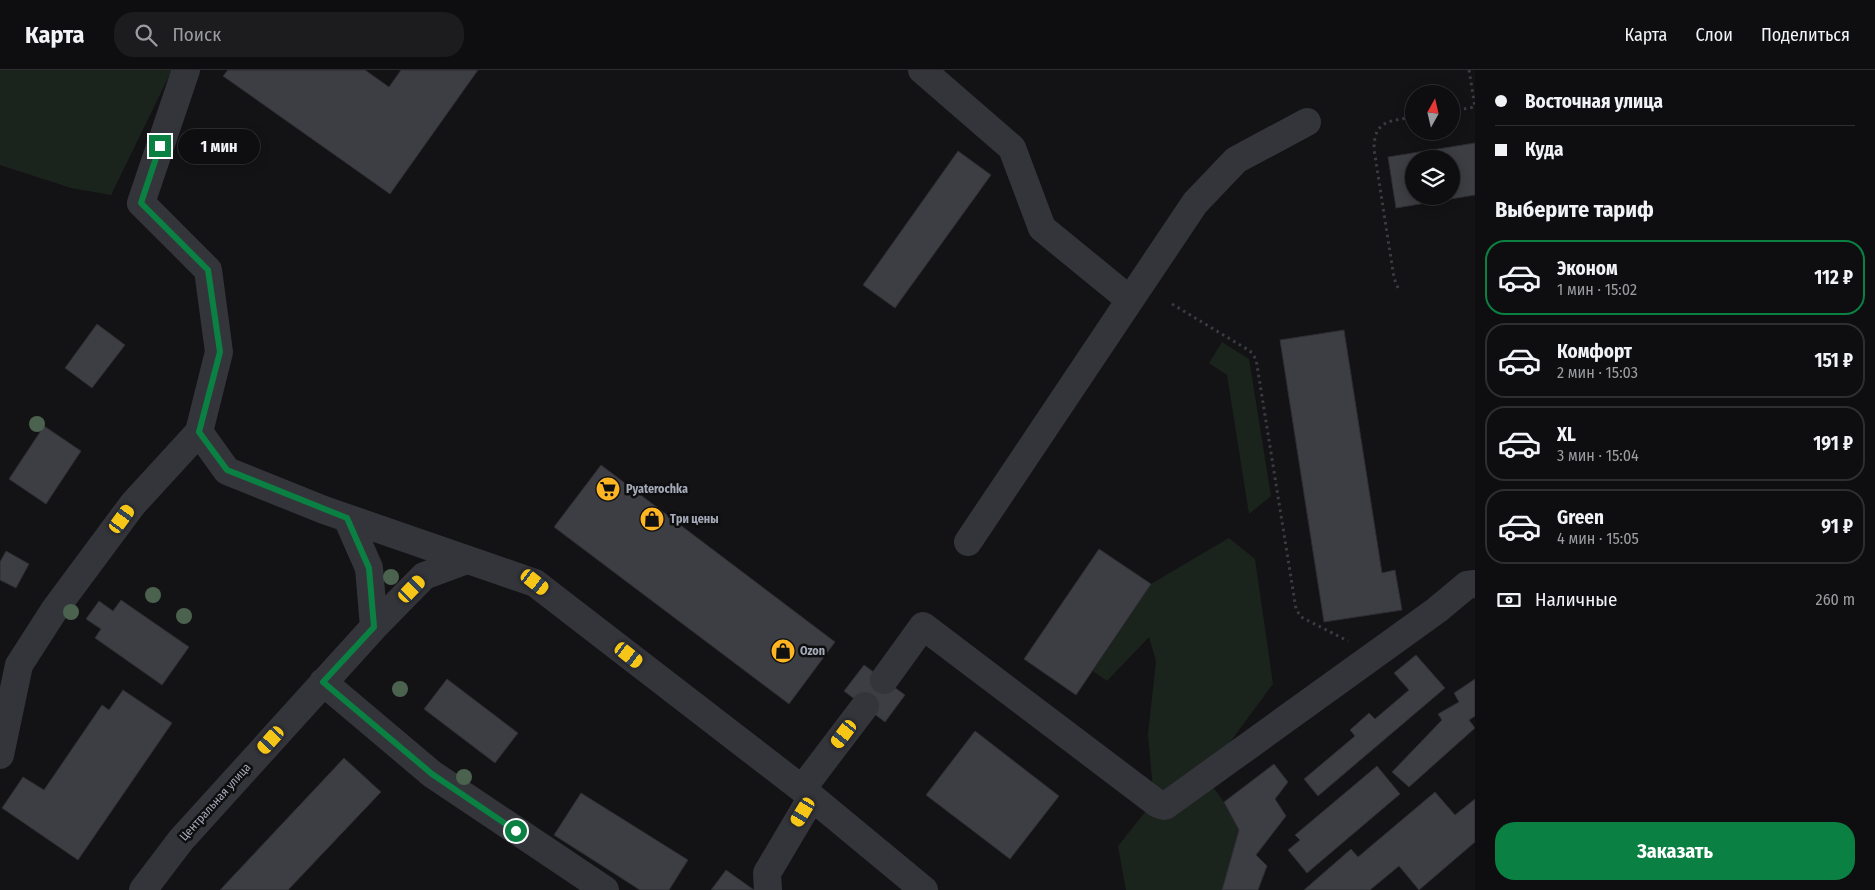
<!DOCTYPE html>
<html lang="ru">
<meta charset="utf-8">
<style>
:root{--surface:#0e0e10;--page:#1c1c1e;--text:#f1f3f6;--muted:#9b9c9f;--line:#2e2e30;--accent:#0b8043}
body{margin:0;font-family:"Fira Sans Condensed",sans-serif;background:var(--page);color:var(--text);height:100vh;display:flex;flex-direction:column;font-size:19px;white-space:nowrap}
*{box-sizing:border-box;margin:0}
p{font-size:16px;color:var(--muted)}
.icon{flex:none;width:28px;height:28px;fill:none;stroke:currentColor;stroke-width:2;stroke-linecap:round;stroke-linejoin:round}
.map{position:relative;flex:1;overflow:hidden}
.side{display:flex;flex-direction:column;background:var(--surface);width:400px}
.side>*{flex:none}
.banner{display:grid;align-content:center;height:110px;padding:0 20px;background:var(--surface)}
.needle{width:32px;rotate:8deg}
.fabs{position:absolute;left:1405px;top:15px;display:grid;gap:10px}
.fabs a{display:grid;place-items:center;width:55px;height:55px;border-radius:50%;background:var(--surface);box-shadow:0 2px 12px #0003,0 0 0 1px var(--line);font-size:25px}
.end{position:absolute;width:22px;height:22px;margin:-11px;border:6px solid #0b8043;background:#fff;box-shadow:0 0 0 2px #fff}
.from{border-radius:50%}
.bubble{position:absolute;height:35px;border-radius:18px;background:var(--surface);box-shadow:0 2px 12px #0003,0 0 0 1px var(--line);font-size:16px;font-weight:700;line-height:35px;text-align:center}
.car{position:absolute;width:15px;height:30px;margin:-15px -8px;border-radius:6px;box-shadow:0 0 4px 1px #0007;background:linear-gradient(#f5c518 24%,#345 0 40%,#f5c518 0 76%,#345 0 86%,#f5c518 0)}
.banner b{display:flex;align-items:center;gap:18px;height:48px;font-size:19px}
.banner b+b{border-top:1px solid var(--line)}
.banner i{width:12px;height:12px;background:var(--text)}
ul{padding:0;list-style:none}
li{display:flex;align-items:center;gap:15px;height:75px;margin:0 10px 8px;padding:0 10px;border:2px solid var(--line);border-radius:20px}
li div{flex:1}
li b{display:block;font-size:19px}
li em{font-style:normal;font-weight:700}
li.selected{border-color:var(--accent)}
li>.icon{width:45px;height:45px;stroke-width:1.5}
h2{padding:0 20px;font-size:22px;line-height:60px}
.pay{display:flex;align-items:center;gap:12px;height:55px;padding:0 20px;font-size:19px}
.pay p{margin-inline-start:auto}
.cta{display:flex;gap:10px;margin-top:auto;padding:10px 20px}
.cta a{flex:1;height:58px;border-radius:20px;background:var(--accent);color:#fff;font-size:20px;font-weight:700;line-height:58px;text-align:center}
header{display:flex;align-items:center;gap:30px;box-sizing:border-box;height:70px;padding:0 25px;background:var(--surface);border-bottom:1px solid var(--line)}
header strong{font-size:24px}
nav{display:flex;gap:28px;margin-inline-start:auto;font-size:18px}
.search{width:350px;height:45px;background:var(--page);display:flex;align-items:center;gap:12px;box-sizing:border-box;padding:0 18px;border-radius:20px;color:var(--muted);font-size:19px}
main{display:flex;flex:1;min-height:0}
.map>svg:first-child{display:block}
</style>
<header>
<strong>Карта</strong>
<div class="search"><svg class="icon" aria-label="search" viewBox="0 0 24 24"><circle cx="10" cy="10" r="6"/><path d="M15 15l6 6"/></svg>Поиск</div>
<nav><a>Карта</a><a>Слои</a><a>Поделиться</a></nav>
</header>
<main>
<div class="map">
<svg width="1475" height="820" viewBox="0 0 1475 820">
<rect width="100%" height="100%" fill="#131315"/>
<path fill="#1b241c" d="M0,0H172L111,125L71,118L0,95Z
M1222,272L1249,289L1271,426L1249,444L1227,305L1209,293Z
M1229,468L1255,489L1273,614L1205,706L1224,732L1239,760L1222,820H1126L1118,776L1154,731L1148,664L1156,591L1149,567L1107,611L1093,601L1151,514Z"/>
<path fill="#3d3e43" stroke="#2d2d32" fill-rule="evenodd" d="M228,0H365L389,17L401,0H478L390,124L223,6Z
M1475,73V125L1396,138L1388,87ZM1414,89H1451V126H1414Z
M958,81L991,105L895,238L863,215Z
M97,254L125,275L92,318L65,298Z
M1344,260L1382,503L1395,500L1402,540L1324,552L1280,270Z
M44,356L81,381L46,434L9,409Z
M601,395L835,572L789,634L554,457Z
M1099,479L1151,514L1076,625L1024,589Z
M6,481L29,494L16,518L0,510V492Z
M121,530L189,577L162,615L95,568L101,559L86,549L99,531L113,541Z
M1416,585L1445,618L1318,726L1304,709L1355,666L1350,660L1369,643L1375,649L1409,620L1394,603Z
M864,595L905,625L885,652L844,621Z
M447,609L518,663L495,693L424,639Z
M1475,609V646L1469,650L1475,658L1409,717L1392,702L1442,650L1438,644L1459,632L1454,623Z
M123,620L172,653L78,790L2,738L23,707L44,720L102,635L109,640Z
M975,661L1059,726L1010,789L926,725Z
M344,688L381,722L288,820H220Z
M1274,694L1288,712L1275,729L1286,746L1256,785L1267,796L1258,820H1222L1239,760L1224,732Z
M1377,696L1400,724L1307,803L1288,780L1300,770L1295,765Z
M1435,722L1455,745L1475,729V772L1419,820L1399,796L1370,820H1304L1351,779L1358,787Z
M581,723L688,790L669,820H640L554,765Z
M726,800L754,820H711Z"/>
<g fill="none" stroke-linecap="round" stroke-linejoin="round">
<path stroke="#3a3c42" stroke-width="3" stroke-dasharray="2.5 4" stroke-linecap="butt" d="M1469,0L1475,37
M1451,41L1475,37
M1398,218L1394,208L1374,79C1374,50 1390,51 1414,47
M1172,234L1250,281L1256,289L1296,539L1301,547L1348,571"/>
<path stroke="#34353b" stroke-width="28" d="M186,0L141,133L208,200L219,282L199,362L227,401L324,440L535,513L802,719L924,820
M922,0L1012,78L1042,158L1130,230L968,472
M1130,230L1195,133L1236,90L1307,52
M347,448L369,498L374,557
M884,610L923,556L1158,734L1165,736L1437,540L1467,515L1475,514
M323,612L432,704L605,820
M0,685L19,595L55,539L133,434L199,362
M802,719L865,636
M143,820L181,770L374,557L424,506L467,490
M768,820L767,803L812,727"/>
</g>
<g fill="#4b624e">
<circle cx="37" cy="354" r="8"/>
<circle cx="391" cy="507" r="8"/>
<circle cx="153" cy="525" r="8"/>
<circle cx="71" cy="542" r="8"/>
<circle cx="184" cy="546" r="8"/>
<circle cx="400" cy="619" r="8"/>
<circle cx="464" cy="707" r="8"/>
</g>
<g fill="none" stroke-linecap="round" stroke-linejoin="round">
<path stroke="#0b8043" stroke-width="6" d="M160,76L141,133L208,200L220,282L199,362L227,400L347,448L369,498L374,557L323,612L432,704L516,761"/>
</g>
<defs>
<symbol id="supermarket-disc" viewBox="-11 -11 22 22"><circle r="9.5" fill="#ffb622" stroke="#0e0e10"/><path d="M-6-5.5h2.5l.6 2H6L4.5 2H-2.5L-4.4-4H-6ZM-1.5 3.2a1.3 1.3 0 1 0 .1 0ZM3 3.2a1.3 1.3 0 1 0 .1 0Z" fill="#111"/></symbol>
<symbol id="shop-disc" viewBox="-11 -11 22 22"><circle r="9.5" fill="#ffb622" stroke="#0e0e10"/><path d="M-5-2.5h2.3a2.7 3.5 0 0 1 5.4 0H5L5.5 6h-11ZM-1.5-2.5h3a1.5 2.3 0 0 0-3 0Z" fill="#111"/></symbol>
</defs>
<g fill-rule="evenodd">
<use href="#supermarket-disc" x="594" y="405" width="28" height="28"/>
<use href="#shop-disc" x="638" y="435" width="28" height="28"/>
<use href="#shop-disc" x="769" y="567" width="28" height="28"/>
</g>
<g text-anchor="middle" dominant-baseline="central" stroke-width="5" stroke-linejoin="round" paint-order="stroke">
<g font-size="12" font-weight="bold" fill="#a4aab7" stroke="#0e0e10" text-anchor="start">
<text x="626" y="419">Pyaterochka</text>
<text x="670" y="449">Три цены</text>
<text x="800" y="581">Ozon</text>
</g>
<g font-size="12" fill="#a4aab7" stroke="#0e0e10">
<text transform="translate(215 732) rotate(-48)">Центральная улица</text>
</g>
</g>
</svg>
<div class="fabs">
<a><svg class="needle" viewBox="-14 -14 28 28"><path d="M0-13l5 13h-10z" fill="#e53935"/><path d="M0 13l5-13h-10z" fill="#9b9c9f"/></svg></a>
<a><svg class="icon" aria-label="layers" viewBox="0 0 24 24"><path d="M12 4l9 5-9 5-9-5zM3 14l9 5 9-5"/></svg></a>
</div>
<i class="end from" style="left:516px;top:761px"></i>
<i class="end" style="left:160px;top:76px"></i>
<div class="bubble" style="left:178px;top:59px;width:82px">1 мин</div>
<i class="car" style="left:122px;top:449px;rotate:36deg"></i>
<i class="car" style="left:535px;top:512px;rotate:128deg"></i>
<i class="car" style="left:412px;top:519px;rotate:44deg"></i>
<i class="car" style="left:629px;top:585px;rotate:128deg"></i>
<i class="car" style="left:844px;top:664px;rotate:217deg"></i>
<i class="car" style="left:271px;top:670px;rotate:222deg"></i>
<i class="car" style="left:803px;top:742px;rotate:211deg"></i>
</div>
<section class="side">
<div class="banner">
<b><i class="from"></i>Восточная улица</b>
<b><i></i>Куда</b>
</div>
<h2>Выберите тариф</h2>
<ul>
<li class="selected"><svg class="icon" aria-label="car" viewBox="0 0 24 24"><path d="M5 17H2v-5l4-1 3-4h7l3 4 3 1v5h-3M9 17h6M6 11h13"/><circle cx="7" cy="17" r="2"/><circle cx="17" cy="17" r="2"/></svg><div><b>Эконом</b><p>1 мин · 15:02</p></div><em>112 ₽</em></li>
<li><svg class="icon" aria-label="car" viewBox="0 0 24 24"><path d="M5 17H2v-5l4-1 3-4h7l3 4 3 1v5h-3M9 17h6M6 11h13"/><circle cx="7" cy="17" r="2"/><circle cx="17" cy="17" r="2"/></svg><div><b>Комфорт</b><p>2 мин · 15:03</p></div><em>151 ₽</em></li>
<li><svg class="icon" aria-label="car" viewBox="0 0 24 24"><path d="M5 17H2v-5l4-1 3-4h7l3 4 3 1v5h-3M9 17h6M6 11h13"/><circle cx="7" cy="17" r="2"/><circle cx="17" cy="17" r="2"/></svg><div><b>XL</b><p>3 мин · 15:04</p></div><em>191 ₽</em></li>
<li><svg class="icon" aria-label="car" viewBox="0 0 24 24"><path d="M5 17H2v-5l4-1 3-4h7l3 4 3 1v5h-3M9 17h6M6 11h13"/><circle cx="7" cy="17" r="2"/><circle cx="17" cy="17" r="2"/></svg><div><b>Green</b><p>4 мин · 15:05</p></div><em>91 ₽</em></li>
</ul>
<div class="pay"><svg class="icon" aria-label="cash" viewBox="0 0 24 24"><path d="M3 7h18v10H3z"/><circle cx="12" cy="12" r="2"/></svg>Наличные<p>260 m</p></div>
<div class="cta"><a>Заказать</a></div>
</section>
</main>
